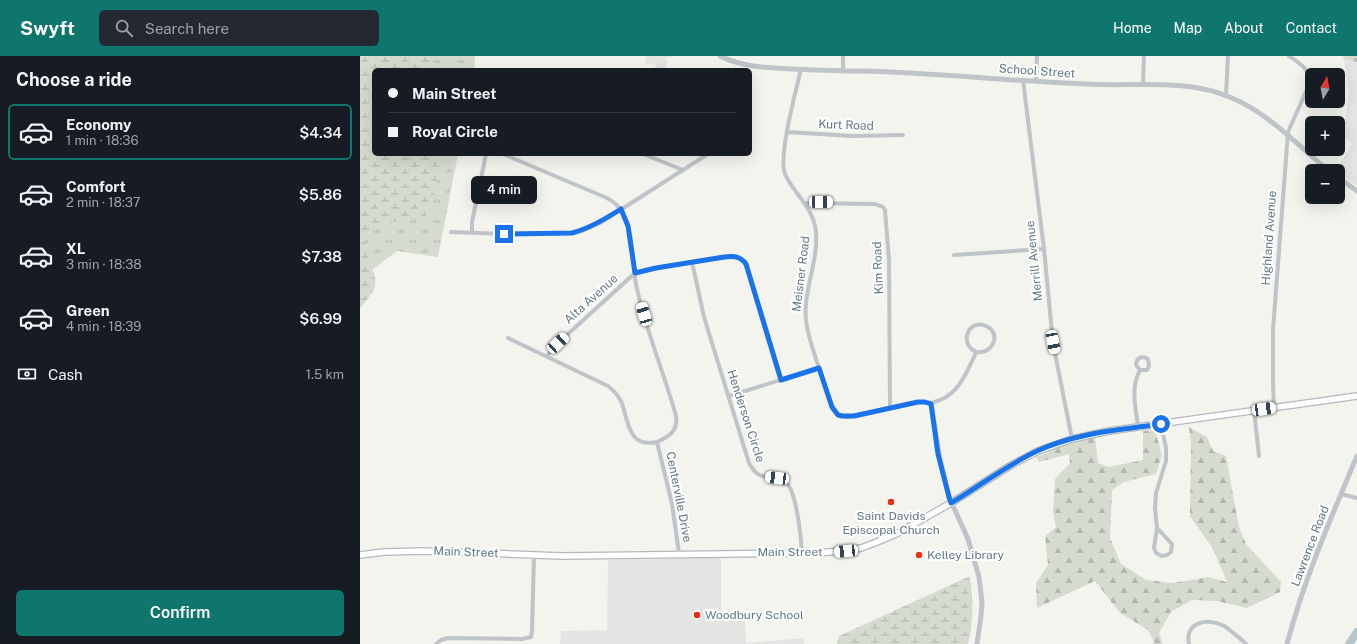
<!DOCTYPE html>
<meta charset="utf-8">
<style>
:root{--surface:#171b24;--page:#242831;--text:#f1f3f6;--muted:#9ea1a6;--line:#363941;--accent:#0f766e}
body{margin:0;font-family:"Public Sans",sans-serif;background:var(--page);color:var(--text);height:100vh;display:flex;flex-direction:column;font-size:15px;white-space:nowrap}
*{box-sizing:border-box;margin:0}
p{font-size:13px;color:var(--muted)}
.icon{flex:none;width:22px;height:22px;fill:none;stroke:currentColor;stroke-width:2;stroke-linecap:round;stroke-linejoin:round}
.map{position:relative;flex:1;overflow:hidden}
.drawer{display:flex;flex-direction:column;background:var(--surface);width:360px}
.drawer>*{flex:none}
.guide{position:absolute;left:12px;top:12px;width:380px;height:88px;border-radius:6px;box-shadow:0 4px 16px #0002;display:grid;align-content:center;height:88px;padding:0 16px;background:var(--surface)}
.needle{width:26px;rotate:10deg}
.fabs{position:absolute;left:945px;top:12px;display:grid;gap:8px}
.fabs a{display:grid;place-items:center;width:40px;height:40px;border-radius:6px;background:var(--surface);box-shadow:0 4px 16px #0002;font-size:20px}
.end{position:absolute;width:18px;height:18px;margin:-9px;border:5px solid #1a73e8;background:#fff;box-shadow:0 0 0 2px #fff}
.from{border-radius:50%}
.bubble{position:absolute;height:28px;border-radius:6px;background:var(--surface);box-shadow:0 4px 16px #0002;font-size:13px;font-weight:600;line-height:28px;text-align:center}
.car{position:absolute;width:12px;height:24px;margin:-12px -6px;border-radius:5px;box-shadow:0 0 3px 1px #0007;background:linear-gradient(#fff 24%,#345 0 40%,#fff 0 76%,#345 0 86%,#fff 0)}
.guide b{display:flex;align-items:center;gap:14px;height:38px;font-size:15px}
.guide b+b{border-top:1px solid var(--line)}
.guide i{width:10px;height:10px;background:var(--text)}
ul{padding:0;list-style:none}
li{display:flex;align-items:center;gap:12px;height:56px;margin:0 8px 6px;padding:0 8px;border:2px solid transparent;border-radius:6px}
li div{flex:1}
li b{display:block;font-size:15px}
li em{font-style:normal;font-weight:600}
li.on{border-color:var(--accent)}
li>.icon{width:36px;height:36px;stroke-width:1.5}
h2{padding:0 16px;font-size:18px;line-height:48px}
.pay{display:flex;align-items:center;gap:10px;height:44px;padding:0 16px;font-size:15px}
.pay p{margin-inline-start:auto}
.primary-button{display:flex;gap:8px;margin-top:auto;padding:8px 16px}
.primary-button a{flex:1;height:46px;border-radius:6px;background:var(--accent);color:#fff;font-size:16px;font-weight:600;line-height:46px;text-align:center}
header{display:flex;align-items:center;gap:24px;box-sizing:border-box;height:56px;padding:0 20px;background:var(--accent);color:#fff}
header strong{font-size:19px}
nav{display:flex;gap:22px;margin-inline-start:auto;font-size:14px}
.search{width:280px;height:36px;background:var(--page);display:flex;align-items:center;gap:10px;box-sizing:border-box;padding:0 14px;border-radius:6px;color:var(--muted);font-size:15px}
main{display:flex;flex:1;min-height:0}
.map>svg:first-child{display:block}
</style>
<header>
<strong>Swyft</strong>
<div class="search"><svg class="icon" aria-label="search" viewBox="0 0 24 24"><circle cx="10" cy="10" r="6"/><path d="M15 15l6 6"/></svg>Search here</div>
<nav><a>Home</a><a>Map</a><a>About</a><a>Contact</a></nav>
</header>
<main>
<section class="drawer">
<h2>Choose a ride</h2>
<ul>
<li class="on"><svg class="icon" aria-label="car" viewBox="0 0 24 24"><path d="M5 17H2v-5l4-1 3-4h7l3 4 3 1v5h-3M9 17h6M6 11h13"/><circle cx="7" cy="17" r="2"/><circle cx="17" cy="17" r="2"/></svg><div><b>Economy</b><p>1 min · 18:36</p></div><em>$4.34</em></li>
<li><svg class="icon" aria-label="car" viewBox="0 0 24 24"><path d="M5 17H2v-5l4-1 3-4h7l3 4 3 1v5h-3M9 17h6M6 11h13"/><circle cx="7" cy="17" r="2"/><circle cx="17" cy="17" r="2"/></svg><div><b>Comfort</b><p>2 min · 18:37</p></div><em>$5.86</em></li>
<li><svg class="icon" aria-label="car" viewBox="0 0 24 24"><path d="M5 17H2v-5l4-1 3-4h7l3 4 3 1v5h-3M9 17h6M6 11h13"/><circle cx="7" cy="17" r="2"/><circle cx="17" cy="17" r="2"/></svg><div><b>XL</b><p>3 min · 18:38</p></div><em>$7.38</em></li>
<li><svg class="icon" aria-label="car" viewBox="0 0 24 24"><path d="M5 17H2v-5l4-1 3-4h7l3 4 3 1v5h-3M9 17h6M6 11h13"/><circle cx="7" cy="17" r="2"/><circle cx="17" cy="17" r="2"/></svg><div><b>Green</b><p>4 min · 18:39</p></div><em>$6.99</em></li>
</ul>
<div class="pay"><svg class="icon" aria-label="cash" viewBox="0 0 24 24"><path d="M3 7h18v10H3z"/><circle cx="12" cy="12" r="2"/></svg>Cash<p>1.5 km</p></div>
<div class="primary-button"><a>Confirm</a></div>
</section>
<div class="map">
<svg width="997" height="588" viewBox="0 0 997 588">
<defs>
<pattern id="grass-tufts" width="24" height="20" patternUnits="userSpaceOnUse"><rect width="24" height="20" fill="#d6dbd0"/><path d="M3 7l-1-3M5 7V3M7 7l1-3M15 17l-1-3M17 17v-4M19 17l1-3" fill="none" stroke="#b1b6ae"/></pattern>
<pattern id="forest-firs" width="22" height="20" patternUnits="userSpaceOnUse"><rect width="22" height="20" fill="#d6dbd0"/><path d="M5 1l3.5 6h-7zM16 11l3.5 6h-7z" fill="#b1b6ae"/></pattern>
<pattern id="wetland-marsh" width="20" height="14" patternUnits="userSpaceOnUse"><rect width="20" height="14" fill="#d6dbd0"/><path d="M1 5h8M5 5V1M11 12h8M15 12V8" fill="none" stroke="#b1b6ae"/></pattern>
<pattern id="cemetery-stones" width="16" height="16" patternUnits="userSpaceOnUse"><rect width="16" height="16" fill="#d6dbd0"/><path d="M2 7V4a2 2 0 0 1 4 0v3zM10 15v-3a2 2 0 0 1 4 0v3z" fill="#b1b6ae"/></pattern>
</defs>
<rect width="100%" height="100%" fill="#f4f4ef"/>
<path fill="#e4e5e3" d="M286,0H311L310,2L307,1L306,4H308L305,13L287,14L288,12L295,13L296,9L289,7L287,9L284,5L286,3Z
M984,4L997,6V130L978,117V115H975L992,88L983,80L989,37Z
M361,502V564H385L386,587L444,582V588H200L201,575L247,574L248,504Z"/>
<path fill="url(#grass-tufts)" d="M0,0H115L114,14H14V98H98L78,201L37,195L0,223Z"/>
<path fill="url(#forest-firs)" d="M829,371L847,381L853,395L866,400L879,471L886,488L921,526L920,536L887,552L857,545L832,544L811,556L799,577L803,588H792L794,586L788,574L760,557L735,525L677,552L676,527L688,509L685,480L696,471L693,455L695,423L710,407L709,398L679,406L676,401L713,386L735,381L738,407L749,411L783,404V375L795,374L802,399L796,418L764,426L752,434L750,482L761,508L786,524L813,527L848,521L867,526L853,493L830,460L831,388Z"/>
<path fill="url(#wetland-marsh)" d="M0,0H69L70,14H14V98H82L72,150C70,154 68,158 65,160C62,162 57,162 53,163C37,166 19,165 8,180C0,196 18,213 15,230C13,239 5,245 0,253Z
M610,520C613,544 614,564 608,588H477L479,580Z"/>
<path fill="url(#cemetery-stones)" d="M983,0H997V6L984,4Z"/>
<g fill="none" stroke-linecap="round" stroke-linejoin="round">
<path stroke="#b6c6c9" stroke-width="8" d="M989,588L997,576"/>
<defs>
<path id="secondary" d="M0,499L24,496L64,495L203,500L452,497L486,495L501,492L517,486L536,478L591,447L653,408L678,395L712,383L749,375L997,340"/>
</defs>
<use href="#secondary" stroke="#b1b8bb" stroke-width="8"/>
<path stroke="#bec4c7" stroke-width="4" d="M441,13C436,35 418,100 425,118C434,138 454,152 456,176C458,201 448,224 446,248C443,272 456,301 463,324C467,335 469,346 475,356L478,359L487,361L558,346C563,346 566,347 571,347C573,347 577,345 580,344C598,337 606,318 614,301L616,296C598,287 609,262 626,270C642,277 633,299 616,296
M483,15V0
M663,24L684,193L693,287L712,383
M676,25L677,0
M783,28L784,0
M866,39L868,0
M427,76L492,80L543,79
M143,98L247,142C256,147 261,152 265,162C274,183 272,207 276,228C285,273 304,316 316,360C318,375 310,380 297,386L312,448L319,497
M283,98L323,114
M445,147L515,148L523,151L525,154L529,204L530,352
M91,176L144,178L212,177L222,175L240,167L348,98
M112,177V166L126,98
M594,199L684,193
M332,206L344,261L389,407C400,427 407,417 422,424C425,425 428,428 429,430C437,443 441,481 442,497
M148,282L248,330C253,334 258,339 261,345C269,365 267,392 297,386
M187,300L198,287L275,217L296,212L374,200L383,204L386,208L421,324
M369,340L459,312
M914,351L913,328V274L928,76L948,31C953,15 941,8 929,0
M894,354L899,400
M778,371C776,352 770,333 780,314H787L789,310L788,303C782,299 776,302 776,309L780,314
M981,438L997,442
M797,472L812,488L811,496L807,499L802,500L796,497L794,492L797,472L795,452L796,437L806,405V392L801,368
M76,588L81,584L88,582L162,583L171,581L172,575L174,499
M829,588C824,566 848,561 864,570C868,572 883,585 886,588"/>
<path stroke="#bec4c7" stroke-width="5" d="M360,0C382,11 408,12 432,13C455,14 479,15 502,15C577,17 652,25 726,28C775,31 826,22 872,42C910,58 938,90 969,115
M978,121L997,135
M571,347L579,398L589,441L608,483L619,521L622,546L621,560L617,588
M927,588C944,523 971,462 997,400"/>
<use href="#secondary" stroke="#fff" stroke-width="5.5"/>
</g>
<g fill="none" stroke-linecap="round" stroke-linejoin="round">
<path stroke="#1a73e8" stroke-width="5" d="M144,178L212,177C230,172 245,163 261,153L268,170L275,217L296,212L364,201C374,200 380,200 386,208L421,324L459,312L472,351L478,359L482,360H494L558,346H565L571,348L578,398L589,441L591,447C620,430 647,409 677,395C716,377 759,374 801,368"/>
</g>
<g fill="#ef2b14" stroke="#fff" stroke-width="1.5">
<circle cx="531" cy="446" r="4"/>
<circle cx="559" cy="499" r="4"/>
<circle cx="337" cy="559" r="4"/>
</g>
<g text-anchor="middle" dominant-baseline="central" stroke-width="4" stroke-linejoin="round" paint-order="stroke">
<g font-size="12" fill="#617883" stroke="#fff">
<text transform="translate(677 15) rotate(4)">School Street</text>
<text transform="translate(486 69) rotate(2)">Kurt Road</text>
<text transform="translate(909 182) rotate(-86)">Highland Avenue</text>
<text transform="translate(674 205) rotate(-96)">Merrill Avenue</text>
<text transform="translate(518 212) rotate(-92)">Kim Road</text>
<text transform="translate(441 218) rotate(-83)">Meisner Road</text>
<text transform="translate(231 243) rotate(-42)">Alta Avenue</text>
<text transform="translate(386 360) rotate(72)">Henderson Circle</text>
<text transform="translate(319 441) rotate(79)">Centerville Drive</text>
<text transform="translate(950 490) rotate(-69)">Lawrence Road</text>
<text transform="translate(106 496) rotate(2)">Main Street</text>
<text x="430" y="496">Main Street</text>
</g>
<g font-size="12" fill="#617883" stroke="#fff" text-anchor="start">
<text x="531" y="460" text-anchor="middle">Saint Davids<tspan x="531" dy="14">Episcopal Church</tspan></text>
<text x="567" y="499">Kelley Library</text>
<text x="345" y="559">Woodbury School</text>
</g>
</g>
</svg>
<div class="fabs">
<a><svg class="needle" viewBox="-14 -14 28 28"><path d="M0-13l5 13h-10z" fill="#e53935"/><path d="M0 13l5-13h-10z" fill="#9ea1a6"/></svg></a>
<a>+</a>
<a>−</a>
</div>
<i class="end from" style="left:801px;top:368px"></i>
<i class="end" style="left:144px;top:178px"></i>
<div class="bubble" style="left:111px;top:120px;width:66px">4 min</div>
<i class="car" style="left:461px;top:146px;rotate:91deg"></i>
<i class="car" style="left:284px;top:258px;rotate:344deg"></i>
<i class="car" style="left:693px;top:286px;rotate:169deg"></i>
<i class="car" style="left:198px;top:287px;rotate:47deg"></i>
<i class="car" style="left:904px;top:353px;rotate:82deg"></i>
<i class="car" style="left:417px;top:422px;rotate:277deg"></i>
<i class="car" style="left:486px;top:495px;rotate:265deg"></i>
<div class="guide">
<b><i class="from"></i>Main Street</b>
<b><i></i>Royal Circle</b>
</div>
</div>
</main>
